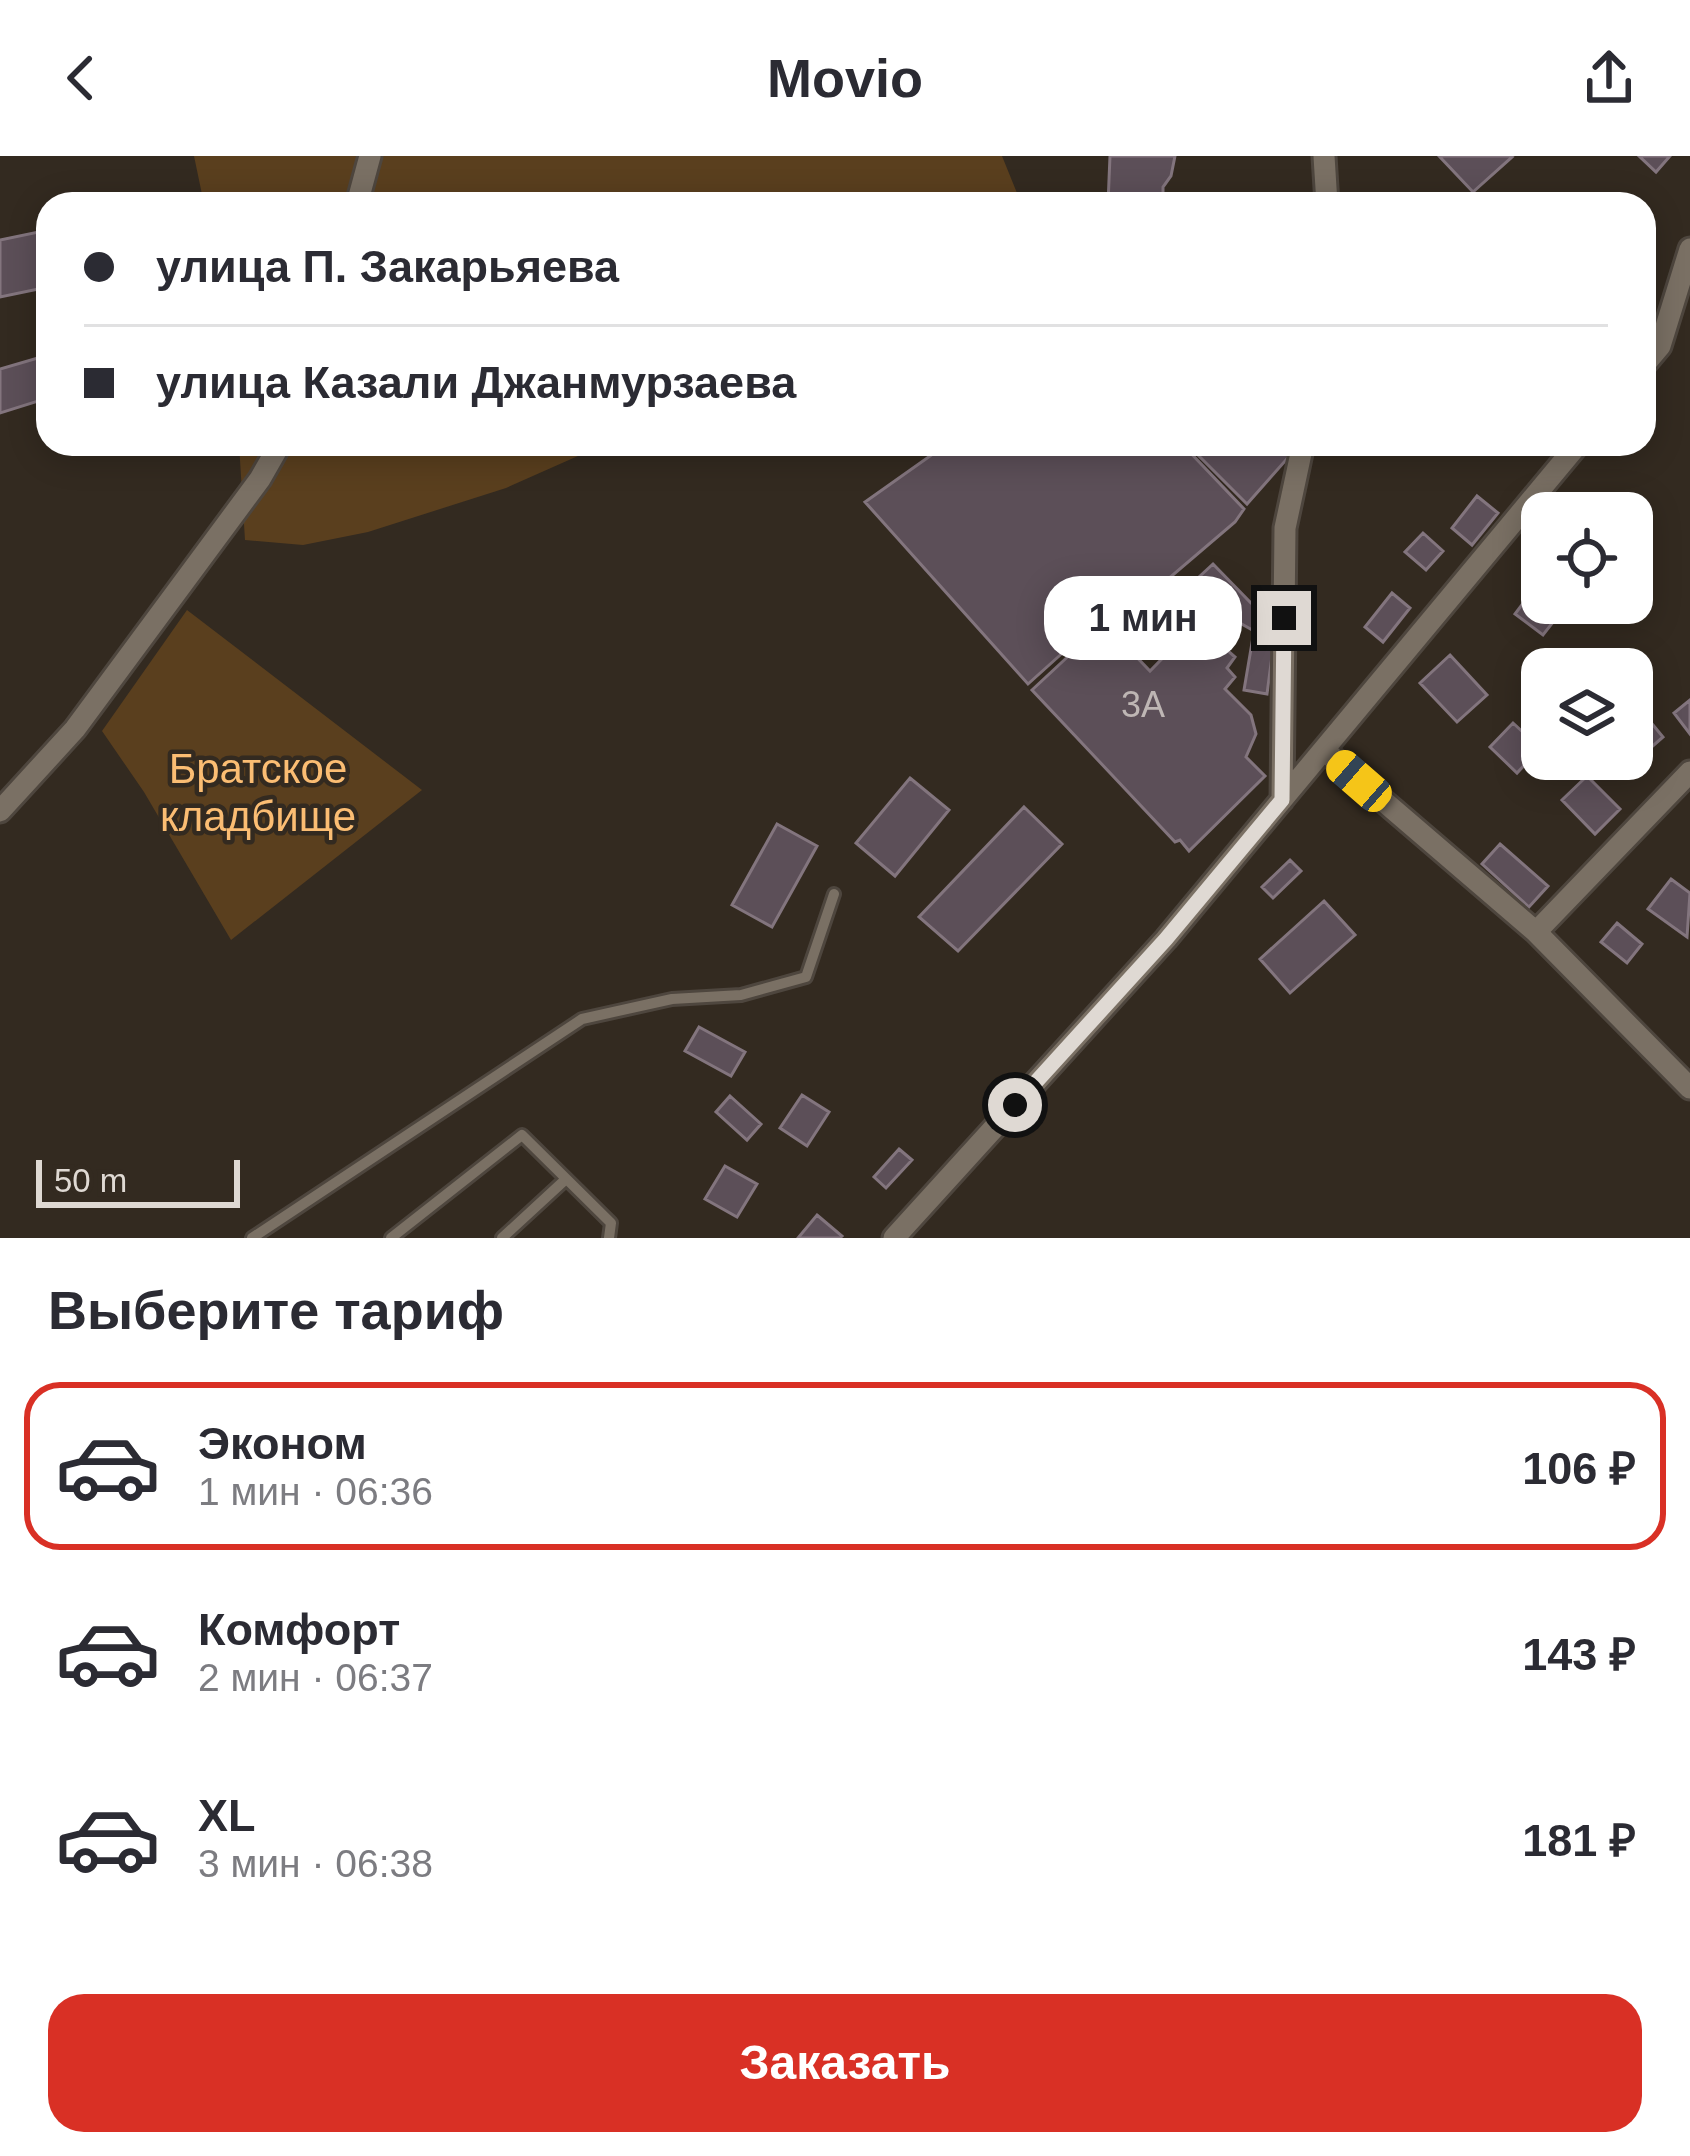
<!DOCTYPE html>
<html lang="ru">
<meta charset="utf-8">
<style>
:root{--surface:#fff;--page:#f2f2f3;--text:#2b2b33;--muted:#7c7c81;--line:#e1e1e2;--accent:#d93025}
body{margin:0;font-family:Helvetica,sans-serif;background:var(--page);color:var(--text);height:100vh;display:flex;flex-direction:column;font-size:45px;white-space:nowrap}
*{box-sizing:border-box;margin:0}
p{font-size:39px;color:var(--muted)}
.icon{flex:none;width:66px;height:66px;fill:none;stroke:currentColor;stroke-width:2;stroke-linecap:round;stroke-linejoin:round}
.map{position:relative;height:1082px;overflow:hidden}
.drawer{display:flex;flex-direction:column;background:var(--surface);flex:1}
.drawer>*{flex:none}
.hud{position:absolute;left:36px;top:36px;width:1620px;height:264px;border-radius:36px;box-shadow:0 6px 30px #0003;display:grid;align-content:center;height:264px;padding:0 48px;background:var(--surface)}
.controls{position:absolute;left:1521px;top:336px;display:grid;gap:24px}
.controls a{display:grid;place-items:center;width:132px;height:132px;border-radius:24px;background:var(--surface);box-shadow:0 6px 30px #0003;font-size:60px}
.scale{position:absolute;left:36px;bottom:30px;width:204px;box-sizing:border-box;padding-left:12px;border:6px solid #dfd9d3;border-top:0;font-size:33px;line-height:42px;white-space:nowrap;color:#dfd9d3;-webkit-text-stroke:9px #332a20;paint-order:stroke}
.end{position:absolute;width:54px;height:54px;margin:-27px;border:15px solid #dfd9d3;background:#111;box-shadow:0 0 0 6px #111}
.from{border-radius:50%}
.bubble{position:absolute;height:84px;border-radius:36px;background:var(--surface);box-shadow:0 6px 30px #0003;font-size:39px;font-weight:700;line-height:84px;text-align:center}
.car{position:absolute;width:36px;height:72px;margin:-36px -18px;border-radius:15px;box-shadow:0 0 9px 3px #0007;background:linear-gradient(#f5c518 24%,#345 0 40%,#f5c518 0 76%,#345 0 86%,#f5c518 0)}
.hud b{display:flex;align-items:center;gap:42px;height:114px;font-size:45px}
.hud b+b{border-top:3px solid var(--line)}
.hud i{width:30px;height:30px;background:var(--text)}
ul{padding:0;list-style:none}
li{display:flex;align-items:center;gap:36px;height:168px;margin:0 24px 18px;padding:0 24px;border:6px solid transparent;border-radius:36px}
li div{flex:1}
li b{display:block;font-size:45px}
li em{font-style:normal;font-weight:700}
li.selected{border-color:var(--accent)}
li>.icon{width:108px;height:108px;stroke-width:1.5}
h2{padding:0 48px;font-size:54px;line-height:144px}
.primary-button{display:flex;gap:24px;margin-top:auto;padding:24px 48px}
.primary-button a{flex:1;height:138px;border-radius:36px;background:var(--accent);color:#fff;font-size:48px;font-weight:700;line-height:138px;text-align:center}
header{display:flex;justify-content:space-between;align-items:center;height:156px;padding:0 48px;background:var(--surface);font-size:54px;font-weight:700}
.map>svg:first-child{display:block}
</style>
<header><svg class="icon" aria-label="back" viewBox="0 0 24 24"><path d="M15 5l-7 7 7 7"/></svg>Movio<svg class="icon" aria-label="share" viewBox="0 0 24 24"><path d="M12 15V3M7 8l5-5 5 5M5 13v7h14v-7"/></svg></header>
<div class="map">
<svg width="1690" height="1082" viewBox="0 0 1690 1082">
<rect width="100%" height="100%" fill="#332a20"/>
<path fill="#5a3f1e" d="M194,0H1002L1019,42L1015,48H204Z
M239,288H605L506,332L368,376L303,389L245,384Z
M187,454L422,634L231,784L144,636L102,575Z"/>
<path fill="#5c4f58" stroke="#83757e" stroke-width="3" d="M1110,0H1175L1171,20L1163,31V48H1108Z
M1439,0H1510L1512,1L1473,36Z
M1639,0H1670L1656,16Z
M48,74V131L0,141V84Z
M48,199V242L0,257V213Z
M947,288H1182L1244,353L1235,366L1126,459L1107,457L1028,528L865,346Z
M1187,288H1283L1293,296L1247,348Z
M1477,340L1498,357L1472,389L1452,372Z
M1423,377L1443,395L1426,414L1405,396Z
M1213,408L1251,447L1277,462L1267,538L1244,534L1254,475L1238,466L1219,487L1235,501L1227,512L1235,521L1225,533L1251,559L1256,578L1246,601L1265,620L1189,695L1180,684L1175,686L1032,534L1104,467L1150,515L1191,473L1172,446Z
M1542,422V447H1568L1543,479L1515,458Z
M1392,437L1410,452L1383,486L1365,471Z
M1450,499L1487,539L1457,566L1420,527Z
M1690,544V578L1674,557Z
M1644,558L1663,581L1630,610L1624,603H1632V568Z
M1513,567L1540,592L1517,617L1490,591Z
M1587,620L1620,653L1595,678L1562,644Z
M910,622L949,654L895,720L856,687Z
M1024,651L1062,688L958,795L919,761Z
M777,668L817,690L772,771L732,749Z
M1500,688L1548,730L1529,751L1482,708Z
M1290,704L1301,715L1273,742L1262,731Z
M1671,723L1690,737L1687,781L1648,753Z
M1324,745L1355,779L1290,837L1260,803Z
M1617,767L1642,788L1627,807L1601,786Z
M699,871L745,896L731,920L685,895Z
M802,939L829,956L807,990L780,972Z
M730,940L761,968L747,984L716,956Z
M899,993L912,1004L886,1032L874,1021Z
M725,1010L757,1028L737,1061L705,1043Z
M817,1059L842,1080L840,1082H798Z"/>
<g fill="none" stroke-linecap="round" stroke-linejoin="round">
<defs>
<path id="service" d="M252,1082L582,863L672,843L741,839L806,821L834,738
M391,1082L522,979L611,1067L609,1082
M502,1082L566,1023"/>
<path id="minor" d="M1324,0L1327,48
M357,48L370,0
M1644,209L1660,190L1690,93
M1324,594L1536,776L1690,932
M1282,644L1285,372L1303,288
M0,655L75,573L260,323L280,288
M1536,776L1690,616
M894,1082L1166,783L1578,288"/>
</defs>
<use href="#service" stroke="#4e463e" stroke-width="16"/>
<use href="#minor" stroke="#4e463e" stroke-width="27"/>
<use href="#service" stroke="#7a7064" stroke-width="10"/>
<use href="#minor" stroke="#7a7064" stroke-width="21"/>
</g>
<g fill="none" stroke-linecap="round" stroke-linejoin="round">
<path stroke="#dfd9d3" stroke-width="15" d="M1015,949L1166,783L1282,644L1284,462"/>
</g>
<g text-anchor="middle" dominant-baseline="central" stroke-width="9" stroke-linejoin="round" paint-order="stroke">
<g font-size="36" fill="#beb6b4">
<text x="1143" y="548">3А</text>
</g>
<g font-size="42" fill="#fbbd73" stroke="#332a20">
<text x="258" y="612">Братское<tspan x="258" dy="48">кладбище</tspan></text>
</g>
</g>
</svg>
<div class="controls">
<a><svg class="icon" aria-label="locate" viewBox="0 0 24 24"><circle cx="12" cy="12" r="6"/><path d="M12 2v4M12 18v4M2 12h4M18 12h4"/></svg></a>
<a><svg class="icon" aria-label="layers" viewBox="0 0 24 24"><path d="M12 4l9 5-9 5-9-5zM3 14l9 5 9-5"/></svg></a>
</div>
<div class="scale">50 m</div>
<i class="end from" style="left:1015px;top:949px"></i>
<i class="end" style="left:1284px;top:462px"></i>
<div class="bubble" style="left:1044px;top:420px;width:198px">1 мин</div>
<i class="car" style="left:1359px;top:625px;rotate:311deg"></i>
<div class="hud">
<b><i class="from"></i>улица П. Закарьяева</b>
<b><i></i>улица Казали Джанмурзаева</b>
</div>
</div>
<section class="drawer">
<h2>Выберите тариф</h2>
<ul>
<li class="selected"><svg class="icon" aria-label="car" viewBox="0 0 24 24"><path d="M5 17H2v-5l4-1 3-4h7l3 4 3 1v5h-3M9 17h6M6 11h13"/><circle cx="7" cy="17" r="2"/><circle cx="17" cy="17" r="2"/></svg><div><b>Эконом</b><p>1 мин · 06:36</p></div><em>106 ₽</em></li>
<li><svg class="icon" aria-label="car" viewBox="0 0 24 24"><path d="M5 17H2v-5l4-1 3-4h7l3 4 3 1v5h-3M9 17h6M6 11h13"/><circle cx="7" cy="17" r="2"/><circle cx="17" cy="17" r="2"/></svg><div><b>Комфорт</b><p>2 мин · 06:37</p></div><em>143 ₽</em></li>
<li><svg class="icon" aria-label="car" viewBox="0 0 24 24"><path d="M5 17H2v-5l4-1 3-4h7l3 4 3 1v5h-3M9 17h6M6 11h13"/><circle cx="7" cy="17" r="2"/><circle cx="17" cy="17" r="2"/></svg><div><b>XL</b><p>3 мин · 06:38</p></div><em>181 ₽</em></li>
</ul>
<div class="primary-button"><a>Заказать</a></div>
</section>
